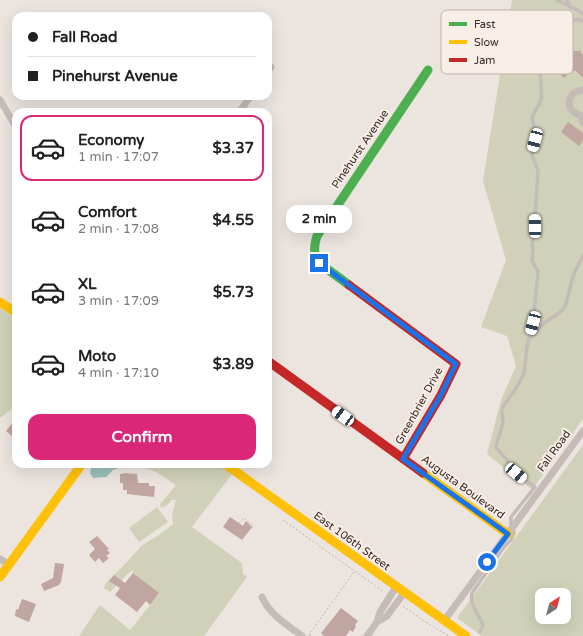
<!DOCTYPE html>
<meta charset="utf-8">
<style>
:root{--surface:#fff;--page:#f2f2f2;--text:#222;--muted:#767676;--line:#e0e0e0;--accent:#db2777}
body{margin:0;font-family:"Varela Round",sans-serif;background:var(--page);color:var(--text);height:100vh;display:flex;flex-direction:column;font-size:15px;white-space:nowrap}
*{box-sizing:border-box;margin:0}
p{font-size:13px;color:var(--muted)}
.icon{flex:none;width:22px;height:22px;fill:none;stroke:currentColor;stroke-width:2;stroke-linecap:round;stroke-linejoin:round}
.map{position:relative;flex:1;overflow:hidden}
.drawer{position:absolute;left:12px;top:108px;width:260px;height:360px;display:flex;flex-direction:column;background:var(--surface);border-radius:12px;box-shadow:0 4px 16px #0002}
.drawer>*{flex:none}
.banner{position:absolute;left:12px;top:12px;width:260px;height:88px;border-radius:12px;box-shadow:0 4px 16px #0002;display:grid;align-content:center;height:88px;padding:0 16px;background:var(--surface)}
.needle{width:26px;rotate:36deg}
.fabs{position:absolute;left:535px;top:588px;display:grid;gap:8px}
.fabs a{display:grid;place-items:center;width:36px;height:36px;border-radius:8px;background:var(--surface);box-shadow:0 4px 16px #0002;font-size:20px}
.end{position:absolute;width:18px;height:18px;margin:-9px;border:5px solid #1a73e8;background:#fff;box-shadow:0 0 0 2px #fff}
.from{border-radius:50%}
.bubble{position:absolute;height:28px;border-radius:12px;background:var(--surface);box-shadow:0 4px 16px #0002;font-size:13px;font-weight:700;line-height:28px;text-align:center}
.car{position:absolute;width:12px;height:24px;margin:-12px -6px;border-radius:5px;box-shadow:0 0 3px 1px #0007;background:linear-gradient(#fff 24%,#345 0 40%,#fff 0 76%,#345 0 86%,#fff 0)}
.banner b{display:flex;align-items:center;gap:14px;height:38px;font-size:15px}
.banner b+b{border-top:1px solid var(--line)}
.banner i{width:10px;height:10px;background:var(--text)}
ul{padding:7px 0 0;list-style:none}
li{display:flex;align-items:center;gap:12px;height:66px;margin:0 8px 6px;padding:0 8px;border:2px solid transparent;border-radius:12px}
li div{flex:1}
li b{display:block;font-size:15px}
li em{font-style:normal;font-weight:700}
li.current{border-color:var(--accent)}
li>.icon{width:36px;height:36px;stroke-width:1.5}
.cta{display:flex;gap:8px;margin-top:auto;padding:8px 16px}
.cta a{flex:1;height:46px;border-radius:12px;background:var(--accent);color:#fff;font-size:16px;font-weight:700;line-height:46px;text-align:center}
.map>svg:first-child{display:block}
</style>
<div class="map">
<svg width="583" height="636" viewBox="0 0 583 636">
<rect width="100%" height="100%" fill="#ece4df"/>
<path fill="#d0d1b8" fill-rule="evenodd" d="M512,0H583V419L532,490L487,454L501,400L516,366L507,336L481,327L506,260L483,181Z
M0,308L16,319V366L14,368L12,385L16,395V406L0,418Z
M583,445V636H482L457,618ZM542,595H564V617H542Z
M149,464H218L233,473L192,527L242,563L243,574L247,577L204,636H79L100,605L130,630L159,594L133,573V570C124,576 118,585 110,592L104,588L106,583L127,562L141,546L159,535L173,524L172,514L176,500H172L166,506L161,508L160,504L176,485L156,472L146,468Z
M157,507L168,522L139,542L129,528Z"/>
<path fill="#9bbfbb" d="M94,464H127L125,466L113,470L106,477L93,478L90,473L91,468Z"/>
<path fill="#c0a5a0" d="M569,51H581V54H583V78L576,71H571L564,78L557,70L569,58L567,56L570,54Z
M568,122L583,133V140L579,146L561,132Z
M13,422L16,425V431L12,436L6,431Z
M123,473L137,474L138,483H149V486H155L154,497L127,494V490H123V483H120V474H123Z
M230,517L243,526L246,521L252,527L242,540L223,527Z
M97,536L109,549L107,550L110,553L106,556L109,558L103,563L99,558L95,562L89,555L95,549L89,542Z
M55,563L64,564L61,582L59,585L44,591L41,584L53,578Z
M133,573L159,593L150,605L146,601L137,612L115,595L120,588L109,581L114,575L125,583Z
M22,599L36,604L29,622L15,616L16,609L18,610Z
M341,608L358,621L355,625L356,626L353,632L350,630L346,636H324L321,633Z"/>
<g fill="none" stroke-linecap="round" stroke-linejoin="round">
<path stroke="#beb5b1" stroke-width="1" stroke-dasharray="2 2" stroke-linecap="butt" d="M283,520L384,592
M239,523L244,518L253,526L251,530
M403,606L424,621L449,636
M310,636V633L354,572"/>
<path stroke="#c5bcb8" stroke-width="3.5" d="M557,0L579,11L583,14
M567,0L571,8
M580,115L581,123L583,124
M529,339L544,323L562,311L566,304L573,276L583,255
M480,632L483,626C480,615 469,605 472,593L504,547L512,539L514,532L511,525V517L535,487L516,473L507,460L497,449L496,446L503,423L502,411L504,405L519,384L524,373L527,347L533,323L538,272L532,260L533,249L532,244L535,233V217L538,171L532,155L536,133L532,118C534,111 540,106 541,99C543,89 539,79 541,68C542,62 547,58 549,52C550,48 549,44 551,40C556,30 571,15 583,21"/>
<path stroke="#c5bcb8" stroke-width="7" d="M268,72L271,67
M583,90C566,91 563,112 583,116
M0,100L16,127
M239,112L251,96
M0,559L9,565
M262,597C270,615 286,624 302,636
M444,621L583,431
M377,622L380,612L396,587
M367,636L377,622L387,616L404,593"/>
<path stroke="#4caf50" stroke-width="9" d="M349,285L319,263C313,254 314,246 317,236L428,70"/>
<path stroke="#ffc107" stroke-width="9" d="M0,302L16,313
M225,464L466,636
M423,473L508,534
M0,577L82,464"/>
<path stroke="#c62828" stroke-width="9" d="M349,285L456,364L441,395L403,459
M268,361L423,473"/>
</g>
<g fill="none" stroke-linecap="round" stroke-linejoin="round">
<path stroke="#1a73e8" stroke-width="5" d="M319,263L456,364L441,395L403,459L508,534L487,562"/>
</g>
<g text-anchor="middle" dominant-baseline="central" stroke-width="4" stroke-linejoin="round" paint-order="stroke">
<g font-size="11" fill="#362927" stroke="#f9eee6">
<text transform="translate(360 149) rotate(-56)">Pinehurst Avenue</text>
<text transform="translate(419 406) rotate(-61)">Greenbrier Drive</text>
<text transform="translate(554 451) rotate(-54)">Fall Road</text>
<text transform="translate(463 487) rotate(36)">Augusta Boulevard</text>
<text transform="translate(352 541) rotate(36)">East 106th Street</text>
</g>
</g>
<rect x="441" y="10" width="132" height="64" rx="6" fill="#f9eee6" stroke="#beb3ad" stroke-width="1"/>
<rect x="449" y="22" width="18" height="4" fill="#4caf50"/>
<rect x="449" y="40" width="18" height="4" fill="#ffc107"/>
<rect x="449" y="58" width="18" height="4" fill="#c62828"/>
<g font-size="11" fill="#362927">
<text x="474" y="28">Fast</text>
<text x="474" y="46">Slow</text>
<text x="474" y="64">Jam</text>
</g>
</svg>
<div class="fabs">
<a><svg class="needle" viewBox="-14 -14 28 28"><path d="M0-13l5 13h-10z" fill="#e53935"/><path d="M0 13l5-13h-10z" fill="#767676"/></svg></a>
</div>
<i class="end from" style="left:487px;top:562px"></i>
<i class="end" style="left:319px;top:263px"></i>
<div class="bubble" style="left:286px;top:205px;width:66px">2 min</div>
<i class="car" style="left:535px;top:140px;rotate:195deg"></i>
<i class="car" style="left:535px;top:226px;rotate:359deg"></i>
<i class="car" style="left:533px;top:323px;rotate:195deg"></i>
<i class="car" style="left:343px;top:416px;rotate:306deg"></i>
<i class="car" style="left:516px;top:473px;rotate:130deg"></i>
<div class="banner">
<b><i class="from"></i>Fall Road</b>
<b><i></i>Pinehurst Avenue</b>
</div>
<section class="drawer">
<ul>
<li class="current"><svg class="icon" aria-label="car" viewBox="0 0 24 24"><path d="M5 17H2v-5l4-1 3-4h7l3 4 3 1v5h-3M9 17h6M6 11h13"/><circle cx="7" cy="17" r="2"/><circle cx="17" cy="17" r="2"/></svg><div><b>Economy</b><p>1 min · 17:07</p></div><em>$3.37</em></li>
<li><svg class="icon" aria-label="car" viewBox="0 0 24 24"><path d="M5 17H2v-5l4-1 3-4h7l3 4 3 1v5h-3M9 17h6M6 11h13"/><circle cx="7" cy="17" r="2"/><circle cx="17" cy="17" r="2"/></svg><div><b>Comfort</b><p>2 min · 17:08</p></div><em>$4.55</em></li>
<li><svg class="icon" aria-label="car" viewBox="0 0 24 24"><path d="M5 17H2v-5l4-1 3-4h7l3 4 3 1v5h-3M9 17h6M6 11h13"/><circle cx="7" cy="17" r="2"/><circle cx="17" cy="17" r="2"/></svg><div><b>XL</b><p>3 min · 17:09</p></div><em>$5.73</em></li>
<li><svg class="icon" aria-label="car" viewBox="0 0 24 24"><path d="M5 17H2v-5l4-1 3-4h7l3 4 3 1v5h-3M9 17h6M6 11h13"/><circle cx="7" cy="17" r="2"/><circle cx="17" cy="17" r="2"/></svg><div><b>Moto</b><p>4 min · 17:10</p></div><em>$3.89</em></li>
</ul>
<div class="cta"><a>Confirm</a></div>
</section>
</div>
